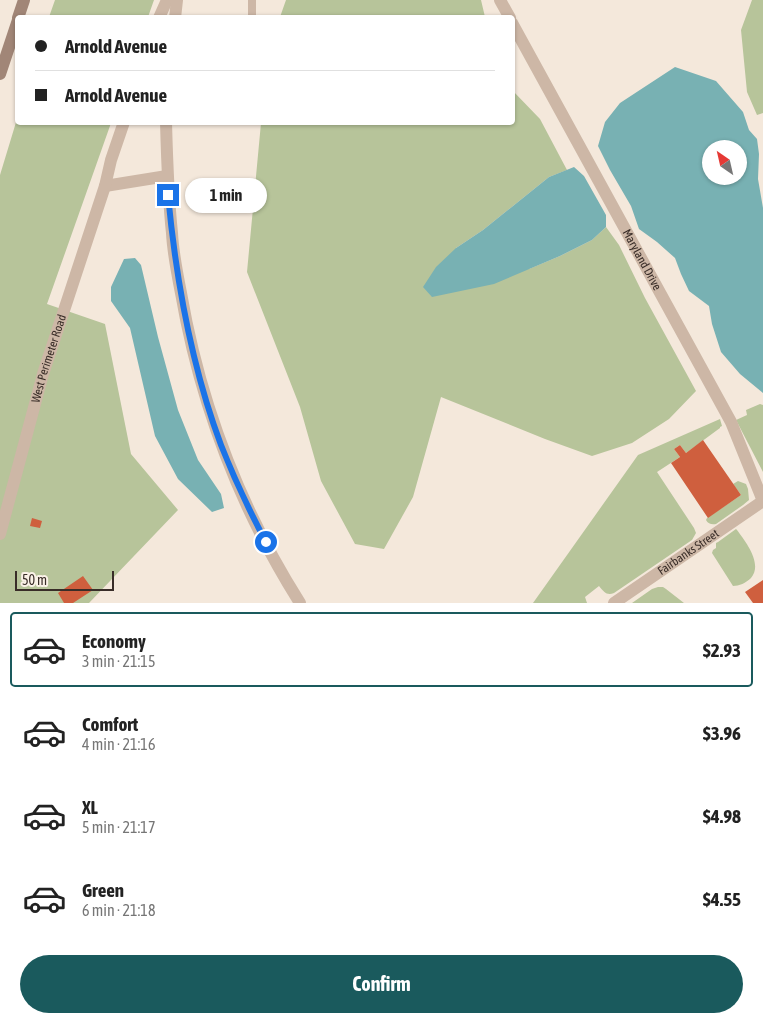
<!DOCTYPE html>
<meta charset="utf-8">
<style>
:root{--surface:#fff;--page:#f2f2f2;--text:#222;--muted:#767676;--line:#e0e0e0;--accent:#1a5a5d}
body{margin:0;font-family:"Asap Condensed",sans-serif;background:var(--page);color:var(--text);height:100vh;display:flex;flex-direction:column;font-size:19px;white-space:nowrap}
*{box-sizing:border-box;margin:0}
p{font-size:16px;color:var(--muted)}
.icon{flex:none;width:28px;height:28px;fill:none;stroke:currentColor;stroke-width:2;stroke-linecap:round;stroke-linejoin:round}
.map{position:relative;height:603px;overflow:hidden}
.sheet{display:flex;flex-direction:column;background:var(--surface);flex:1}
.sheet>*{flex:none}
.top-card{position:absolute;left:15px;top:15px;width:500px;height:110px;border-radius:5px;box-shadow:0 1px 4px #0004;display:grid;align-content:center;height:110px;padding:0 20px;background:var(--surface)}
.needle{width:32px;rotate:326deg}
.controls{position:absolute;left:702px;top:140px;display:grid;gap:10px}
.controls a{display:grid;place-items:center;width:45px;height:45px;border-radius:50%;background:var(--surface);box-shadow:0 1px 4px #0004;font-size:25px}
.scale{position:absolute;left:15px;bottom:12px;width:99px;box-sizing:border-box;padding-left:5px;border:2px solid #392d28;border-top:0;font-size:14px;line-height:18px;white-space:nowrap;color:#392d28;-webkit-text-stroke:4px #fbf2e8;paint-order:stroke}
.end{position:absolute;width:22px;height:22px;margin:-11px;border:6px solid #1a73e8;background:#fff;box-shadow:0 0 0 2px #fff}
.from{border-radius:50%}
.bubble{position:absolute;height:35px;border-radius:18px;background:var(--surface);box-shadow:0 1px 4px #0004;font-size:16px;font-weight:700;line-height:35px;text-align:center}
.top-card b{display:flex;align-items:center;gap:18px;height:48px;font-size:19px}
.top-card b+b{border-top:1px solid var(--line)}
.top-card i{width:12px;height:12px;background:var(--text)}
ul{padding:9px 0 0;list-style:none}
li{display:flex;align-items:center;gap:15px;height:75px;margin:0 10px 8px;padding:0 10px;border:2px solid transparent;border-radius:5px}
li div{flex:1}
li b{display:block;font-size:19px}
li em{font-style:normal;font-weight:700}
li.on{border-color:var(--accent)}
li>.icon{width:45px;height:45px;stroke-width:1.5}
.primary-button{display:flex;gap:10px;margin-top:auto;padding:10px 20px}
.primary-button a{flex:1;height:58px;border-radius:30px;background:var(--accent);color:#fff;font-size:20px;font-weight:700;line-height:58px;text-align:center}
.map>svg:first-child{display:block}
</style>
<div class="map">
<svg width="763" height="603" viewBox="0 0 763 603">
<rect width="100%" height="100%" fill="#f4e8db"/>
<path fill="#b7c49a" d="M55,0H154L148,17H49Z
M286,0H481L485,17H280Z
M752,0H763V113L757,115L747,92L741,30Z
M513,91L540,119L567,170L549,177L483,230L456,248L529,269L560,256L592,240L606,227L619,245L645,298L696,391L669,419L632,443L592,456L545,439L441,397L413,497L384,549L355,544L321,481L300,407L247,272L261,123L512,122Z
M17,119L18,122L111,123L47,304L105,324L131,454L178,510L89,603H0V175Z
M760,404L763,405V472L736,420L747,415L746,410Z
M720,419L722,426L720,427V428L686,453L680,445L674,449L680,457L657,472L694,528L696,533L692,540L614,593C607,596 604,592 599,586L585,597L587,603H533L638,455Z
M738,481L746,484L748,489L749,500L743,505L716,524C712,525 708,524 706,520L707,518L741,495L733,484Z
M736,529L737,530C746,542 763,564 751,578C746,583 739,586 733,586L712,553L713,550L716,548V543L718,542Z
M658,587H663L666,589L684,603H632L652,589Z"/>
<path fill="#78b1b3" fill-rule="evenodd" d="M675,67L716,81L743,112L749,130L757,139L759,154L758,179L763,208V393L740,374L721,352L712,324L709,306L689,291L681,274L675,258L657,242L639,229L631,206L610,170L598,146L605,122L620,103ZM711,149H739V176H711Z
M574,167L584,176L606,215V227L592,240L560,256L494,284L432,297L423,287L436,267L456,248L483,230L549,177Z
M135,258L141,265L158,337L178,410L198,460L221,494L224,508L212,512L178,479L155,436L130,328L111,301V287L124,259Z"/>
<path fill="#cf5f3e" d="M703,440L741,495L708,518L671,463L680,457L674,449L680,445L686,453Z
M32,518L42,521L40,528L30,526Z
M83,576L93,590L73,603H64L58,593Z
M763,580V603H753L745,592Z"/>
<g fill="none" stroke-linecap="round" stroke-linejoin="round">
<path stroke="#cdb7a6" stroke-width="8" d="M252,18V0"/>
<g stroke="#cdb7a6" stroke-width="12">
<path d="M500,0L510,18"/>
<path id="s1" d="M512,23L731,422L763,501"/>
<path id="s2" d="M614,603L763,501"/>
</g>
<g stroke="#cdb7a6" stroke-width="12">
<path d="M159,18L167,0"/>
<path d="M175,18L177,0"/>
<path d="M166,122C167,159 168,196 172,233C173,253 177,273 181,293C200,403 240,508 300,603"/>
<path d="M105,186L167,176"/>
<path id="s3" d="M0,534L43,374L105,186L111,160L124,122"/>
</g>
<path stroke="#a18677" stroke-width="12" d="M18,18L24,0
M0,74L18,20"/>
</g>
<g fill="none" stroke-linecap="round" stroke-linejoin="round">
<path stroke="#1a73e8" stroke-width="6" d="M168,195C176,280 191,365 221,445C234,478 249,510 266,542"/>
</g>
<g text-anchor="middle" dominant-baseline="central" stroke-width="4" stroke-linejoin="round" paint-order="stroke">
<g font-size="12" fill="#392d28" stroke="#fbf2e8">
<text stroke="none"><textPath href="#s1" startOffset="270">Maryland Drive</textPath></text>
<text stroke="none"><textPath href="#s3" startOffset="182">West Perimeter Road</textPath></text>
<text stroke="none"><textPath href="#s2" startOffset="90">Fairbanks Street</textPath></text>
</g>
</g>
</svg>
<div class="controls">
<a><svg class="needle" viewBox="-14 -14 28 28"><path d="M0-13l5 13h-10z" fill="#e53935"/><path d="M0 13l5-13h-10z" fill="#767676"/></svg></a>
</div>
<div class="scale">50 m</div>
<i class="end from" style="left:266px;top:542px"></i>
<i class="end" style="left:168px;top:195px"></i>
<div class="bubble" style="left:185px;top:178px;width:82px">1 min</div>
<div class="top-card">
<b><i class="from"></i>Arnold Avenue</b>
<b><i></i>Arnold Avenue</b>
</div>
</div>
<section class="sheet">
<ul>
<li class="on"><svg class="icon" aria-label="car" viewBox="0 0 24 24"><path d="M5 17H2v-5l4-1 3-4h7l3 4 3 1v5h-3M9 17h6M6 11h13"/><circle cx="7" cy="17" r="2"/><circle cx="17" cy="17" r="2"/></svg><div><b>Economy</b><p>3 min · 21:15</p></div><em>$2.93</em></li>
<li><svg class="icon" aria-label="car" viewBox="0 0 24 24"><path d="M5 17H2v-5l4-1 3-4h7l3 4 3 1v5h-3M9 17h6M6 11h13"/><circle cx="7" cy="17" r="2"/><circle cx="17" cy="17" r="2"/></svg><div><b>Comfort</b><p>4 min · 21:16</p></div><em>$3.96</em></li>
<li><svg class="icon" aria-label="car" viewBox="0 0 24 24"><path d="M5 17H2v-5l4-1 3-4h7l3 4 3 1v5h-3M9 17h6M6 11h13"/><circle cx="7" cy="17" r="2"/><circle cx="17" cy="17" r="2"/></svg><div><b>XL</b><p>5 min · 21:17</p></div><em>$4.98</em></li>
<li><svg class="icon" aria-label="car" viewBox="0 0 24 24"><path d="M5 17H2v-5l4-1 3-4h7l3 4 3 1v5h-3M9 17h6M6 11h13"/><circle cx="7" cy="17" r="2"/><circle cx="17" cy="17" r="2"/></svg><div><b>Green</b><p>6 min · 21:18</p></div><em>$4.55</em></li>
</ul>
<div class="primary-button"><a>Confirm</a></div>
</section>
